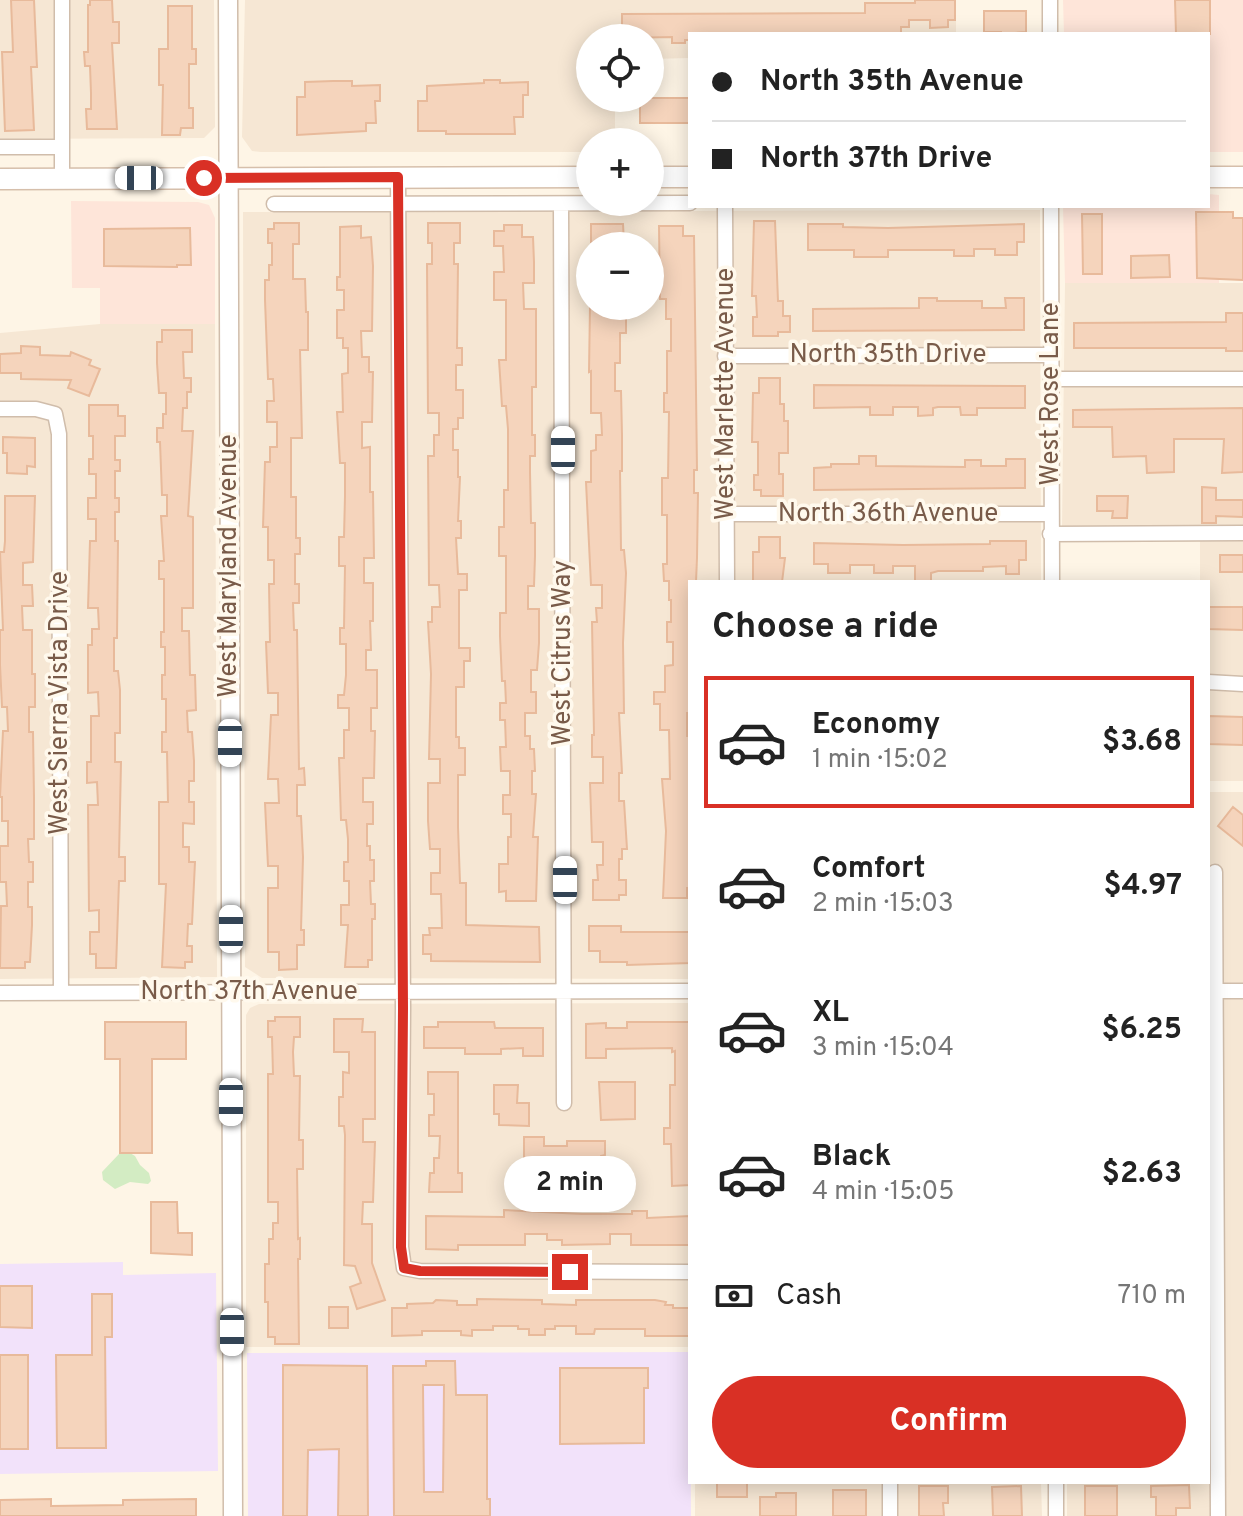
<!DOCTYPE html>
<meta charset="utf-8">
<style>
:root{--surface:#fff;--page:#f6f6f6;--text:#222;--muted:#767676;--line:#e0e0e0;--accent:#d93025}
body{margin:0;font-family:Overpass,sans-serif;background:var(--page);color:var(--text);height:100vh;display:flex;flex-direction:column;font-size:30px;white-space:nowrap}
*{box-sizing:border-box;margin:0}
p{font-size:26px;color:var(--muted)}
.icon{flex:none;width:44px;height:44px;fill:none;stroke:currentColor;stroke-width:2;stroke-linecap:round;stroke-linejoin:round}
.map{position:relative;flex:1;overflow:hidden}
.drawer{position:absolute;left:688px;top:580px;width:522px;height:904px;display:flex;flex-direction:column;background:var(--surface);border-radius:0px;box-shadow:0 4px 20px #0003}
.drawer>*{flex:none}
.banner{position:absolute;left:688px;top:32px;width:522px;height:176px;border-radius:0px;box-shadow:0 4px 20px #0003;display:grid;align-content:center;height:176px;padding:0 24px;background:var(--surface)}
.tools{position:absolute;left:576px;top:24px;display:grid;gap:16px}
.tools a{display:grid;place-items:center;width:88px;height:88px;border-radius:50%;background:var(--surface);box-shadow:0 4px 20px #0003;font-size:40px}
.end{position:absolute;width:36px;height:36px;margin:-18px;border:10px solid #d93025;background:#fff;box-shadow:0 0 0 4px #fff}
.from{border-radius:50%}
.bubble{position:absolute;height:56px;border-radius:28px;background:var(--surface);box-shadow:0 4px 20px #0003;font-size:26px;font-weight:700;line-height:56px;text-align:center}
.car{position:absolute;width:24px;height:48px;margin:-24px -12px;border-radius:10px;box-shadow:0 0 6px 2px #0007;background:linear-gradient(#fff 24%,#345 0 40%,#fff 0 76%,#345 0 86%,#fff 0)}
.banner b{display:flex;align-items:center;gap:28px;height:76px;font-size:30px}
.banner b+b{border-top:2px solid var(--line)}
.banner i{width:20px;height:20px;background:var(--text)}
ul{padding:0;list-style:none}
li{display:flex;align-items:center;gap:24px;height:132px;margin:0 16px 12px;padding:0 8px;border:4px solid transparent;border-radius:0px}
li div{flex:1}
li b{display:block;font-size:30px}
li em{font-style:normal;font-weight:700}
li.active{border-color:var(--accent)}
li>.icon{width:72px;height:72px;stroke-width:1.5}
h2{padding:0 24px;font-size:36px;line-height:96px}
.pay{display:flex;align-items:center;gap:20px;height:88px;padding:0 24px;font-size:30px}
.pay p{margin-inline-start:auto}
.button{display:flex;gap:16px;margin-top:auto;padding:16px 24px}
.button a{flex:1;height:92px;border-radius:48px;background:var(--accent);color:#fff;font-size:32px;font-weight:700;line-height:92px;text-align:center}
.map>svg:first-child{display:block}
</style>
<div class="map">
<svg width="1243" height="1516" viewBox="0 0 1243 1516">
<rect width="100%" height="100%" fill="#fef5e6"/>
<path fill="#f6e7d4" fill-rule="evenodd" d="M0,0H214L215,127L204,138L0,139Z
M245,0H956V34H690V58L650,59V38H590V98H615V142H590V152H261L252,151L242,137Z
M1040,210L1041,582H690V979L262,978L245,967L243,212ZM590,246H650V306H590Z
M1065,283H1243V781H1208V582H1200V530L1062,528Z
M100,324H215L217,977L0,979V333Z
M1208,792H1243V1516H1067V1482H1208Z
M690,1003V1347H246V1015L250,1008L259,1004Z
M695,1482H1041L1042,1516H695Z"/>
<path fill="#fee5d9" d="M1063,0H1243V152H1208V34H1064Z
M1208,194L1219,195V283H1065L1063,206H1208Z
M71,201L198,202L209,205L215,218V324H100V288H72Z"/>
<path fill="#f2e2fa" d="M123,1262V1275L216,1273L218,1471L0,1474V1264Z
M690,1352L691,1516H248L247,1353Z"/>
<path fill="#d3ecc3" d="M130,1153L135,1156L140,1165L149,1173L151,1181L148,1184L130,1182L115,1189L103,1180L102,1172L119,1154Z"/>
<path fill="#f5d4bc" stroke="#e8ba9b" stroke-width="2" fill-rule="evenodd" d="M11,0H34L37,67H31L34,130L5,131L2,52H13Z
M90,0H112L113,22H119V43H112L117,129H87L86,109H91V93L90,66H85L84,52H88V5H90Z
M915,0H955V20H948V27L930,28V20H909V27H901V34H690V40H685V43H672V37L622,38V14L865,13V3H915Z
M1175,0H1210V34H1176Z
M168,6H192V49H196V64H189V108H193V128H181L180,135H162L163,85H159V49H168Z
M984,11H1026V32L1001,34V32H984Z
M484,80H500V83L528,82V95H523V117H514L515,134H446V131H418V101H427V86L484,83Z
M333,81H352V86L380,85V101H375L376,123H366V131L297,135V97H305V82Z
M640,98H690V123H640Z
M1196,212H1233V218H1243V280L1197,278Z
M1082,214H1102V274H1083Z
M754,221H775L778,301H783V316H790V332H778V336H753V317H757L756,296H752Z
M274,223H299V244H293V279H305L306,312H308V350H300L302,438H291V497H296V538H300V554H295V584H299V603H293L294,630H297L299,769L304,768L305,785H297V816H301L303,857L301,930H304V945H297V969L279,970V952H268V888H278V866H268L265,803H279L278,779H268L271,715H278V693H268L266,642H270L269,584H274V560H268V527H263L265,462H270V447H277V422H267V401H274L273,379H268L265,300V280H269V265H272V243H268V229H274Z
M428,223H460V243H454V264H458L457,348H462V365H456V390H463V418H458V429H453V450H458V477H460L458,521H461V538H456L458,574H467V590H459V648H470V661H464V687H456V737H459V748H465V775H458V827L460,883H466V925L539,927L540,962L431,961V954H423V935H430L429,928H442L441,894H431V873H440V849H430L428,821V783H440V759H429L431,674L428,622H432V607H440L439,585H429L428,456H434V435H439V413H428L427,264H432V243H428Z
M591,224H623L624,243H617V246H595V242H591Z
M808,224H843V227L888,228L1024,224V242H1017V255H995V249H974V256H954V250H888V257H854V250H808Z
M504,225H522V237H533L534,262V283H523L524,309H536V387H532V435H535V456H530V472L531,523H535V556L534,586H528V609H539V643L537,670H531V692H536V713H525V736H530V749H534L535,771H532V794H536L533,837H538L536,901H506V891L499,892V864H508V837H511V814H503V795H510V771H501L500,747H506L505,720H500V703H506L505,681H502L500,636V613H506V556H499V527H504V490H508V429L506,406H502L499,360H506V300H494V272H504L503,246H494V231H504Z
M361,226V238L371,237L373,266L372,331H361L362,357H369V372H373L372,422H362V448L370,447V492H373L374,558H364V583H373V621H370L371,650H366V670H377V708H371V731H375L374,778H363V802H373V824H367V846H370V860H374V881H370L371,904H375V919H372V960H368V967H345L348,925H341V905H349V881H344V862H348V839L346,820H341L339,758H344V730H349V708H338V695H344L346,675V644H340V628H344L345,566H339V537H344L345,496V463H340L337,412H343L342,374L348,373V348H343V338H337V310H344V290H337V277H340V227Z
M659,226H683V236H694L697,470H694V493H698L697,558L696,582H690V713H687V736H690V888H687V898H663L666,831L662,779H670L669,730H660V704H654V692H665V666L673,665V642H667V622H671V600H669V581H664L663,564H667V515H662V478H668L669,412H664V393H667V351H671V319H666V299H660Z
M190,228L191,265H177V267L104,266V229Z
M1169,255L1170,277L1131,278V256Z
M919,298H937V301H982V308H1006L1005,298H1024V330L813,331V309L919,308Z
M590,306H618V312H626V333H620V363H615V391H621L622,435V471H620L621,550H624L626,573L623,643L624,713H619L622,773H619V801H624L627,849H622V859H619V880H626V895H619V900H593V880H598L597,865H603V842H592L590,783H603V757H592V735H594L592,622H597L596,608H602V585H591L586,482H591V451L596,450V435H602L601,413H591V371L589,372Z
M1226,313H1243V351H1226V348H1074V323L1226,322Z
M162,330H192V352H183L184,378H191V392H187V408H183L182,431H193L188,516L193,517V608H182V631H189L190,675H195L196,710L187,711L188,732H192L194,761V781H189V802H194V824L183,823V847H189V862H195L192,924H188L187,946H192V962H185V968L162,967L166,884H159V802H168L167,752H162V732H166V699H162V675H165V647H161V632H164V579H159V561H164L161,516H167V495H162L160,442H157V428H163V414H166V393H159L157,363V342H162Z
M21,346L40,347V355L70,356L71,352L91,360L89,365L100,369L89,396L68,388L71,380L21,379V373H0V354L21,353Z
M759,378H780V404H784V421H788V453H779V474H783V496H761V490H754V475H758V442H752L753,393H759Z
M814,385L1025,386V408H977V415H961L960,407H938L933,408V415L918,416V407H893V415H870V407L814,408Z
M89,405H118V416H125V436H115V460H120V471H115V498H119V512H115V541H118L117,638H114V671H118L120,690V733H115V762H121L119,857H125V881H119L116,968H96V954H90V932H99V910L89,911L88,805H98L97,782L87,783V762H91V716H99L98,692L88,693V645H92V629H99L98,608H88L90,541H96V519H88V498H96V474H89V459H93V436H89Z
M1243,408V472L1222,473L1224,439H1174V472L1147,473L1146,456L1113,457L1112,427H1073V410Z
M3,437L35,438V467L27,466V474L7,473V453H3Z
M859,456H876V466L965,467V460H981V466H1006V459H1025V488L814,490V468L831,467V464H859Z
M1202,487L1216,488V500H1243V517L1216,516V523H1202Z
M5,496H35L33,562L23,563V585H32L33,606H22L23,630H32V674H35V707H29V732H33L34,797V839H28L29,862H33V882H28V907H32V925L30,962H25V968H0L1,906H7L6,882H0V846H8V821H2V797H0L3,731H8L7,707H2L0,665V630H3L0,552H4L5,541Z
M1097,496H1128L1127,518H1112L1113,511H1097Z
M759,537H780V558H785L782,582H753V552H759Z
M990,541H1026V560H1019V574H1006V566L983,567V571H938L931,573V582H915V566H893V573H874V565H850V573H828V564H814V543L903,545L990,544Z
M1220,555H1243V572H1220Z
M1208,607H1243V630L1208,629Z
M1208,716L1243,717V745L1208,744Z
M1233,807L1243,815V846L1218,826Z
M589,926H621V932H690V963L627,965V962H600V951H589Z
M275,1017H300V1037H294L293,1052L294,1076H300L299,1140H303V1169H297L298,1239L300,1238V1259H298L299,1344H275V1337H268V1302H265V1264H269V1239H273V1223H278V1202H268V1074H273L272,1037H268V1021H275Z
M334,1019H363L362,1032H375V1119H363V1142H375L373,1202H363L362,1224H372V1263L385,1300L357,1309L350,1287L361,1283L355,1266L344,1265L345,1135L344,1126H339V1097H343V1072L349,1073V1052H334Z
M105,1022H186V1059H152V1153H120V1059H105Z
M438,1022H494L495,1028H543V1056H523V1048L501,1049V1054H465V1048H424V1027H438Z
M627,1022H690V1185L672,1186L671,1144H664V1128H670V1085H675V1051L672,1052V1048L606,1049V1058H586V1024L606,1023V1028H627Z
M428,1072H458V1173H462V1192H429L430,1173H434V1158H439L440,1136H429V1115H434V1094H428Z
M599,1082H635V1119L601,1120Z
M494,1085H518L517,1103H529V1126L499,1125V1114H494Z
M524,1137H544V1146H567V1141H605V1155L601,1156V1170L524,1173Z
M151,1202H177L178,1233H192V1255L151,1253Z
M504,1210L582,1214H632V1211H647V1218L690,1216V1245H631V1234H610V1244L562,1245V1240H547V1234H525V1245H458V1250L426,1249V1216L504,1217Z
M0,1286H32V1328L0,1327Z
M92,1294H112V1337H105L106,1448H57L56,1355H92Z
M477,1299L542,1300V1304L576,1305V1300H655L666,1302L665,1305H673V1308H690V1336H645V1329H595L594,1334H576V1326H555V1329H545V1335H529V1329H518V1326H493V1330H472V1336L461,1335V1331H422V1335L392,1336V1308H407V1304L433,1303L436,1300L457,1301V1305H477Z
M329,1307H348V1328H329Z
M0,1355H28V1449H0Z
M426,1361H455L456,1395H487V1499H490V1516H394L393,1366H426ZM423,1385H444L443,1492H424Z
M283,1365L367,1366L368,1516H338L339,1449L308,1450L307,1516H283Z
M560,1368H648V1388H644V1443L560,1444Z
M717,1482H747V1497H717Z
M1189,1485L1190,1508H1176V1516H1156V1497H1151V1486Z
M919,1486H948V1503H943L944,1516H919Z
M1021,1486L1022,1516H993L992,1487Z
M1085,1486H1117V1516H1085Z
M833,1490H866V1516H833Z
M776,1493H796V1516H760V1497H776Z
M51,1499V1506L123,1505V1500L196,1499V1516H0V1500Z"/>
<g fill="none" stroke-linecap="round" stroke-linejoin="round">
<defs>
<path id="minor" d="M62,0V179
M1050,0V34
M0,147H62
M398,177L403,1008L401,1247L404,1268L420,1271L690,1272
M274,204L690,203
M561,204L564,1103
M725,206L727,582
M1051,206L1052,582
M725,356L1051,355
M1051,379H1243
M0,409H36L55,414L59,434L61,993
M726,514H1050
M1050,534L1243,533
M1208,682L1243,684
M1215,872L1218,1516
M1208,991H1243
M0,993L690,991
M890,1482V1516
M1056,1482V1516"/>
<path id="tertiary" d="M228,0L233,1516"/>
<path id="secondary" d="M650,177H690
M1208,177H1243
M0,179L590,177"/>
</defs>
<use href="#minor" stroke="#d0bdab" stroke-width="17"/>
<use href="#tertiary" stroke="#d0bdab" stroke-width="21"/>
<use href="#secondary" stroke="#d6bfab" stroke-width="23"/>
<use href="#minor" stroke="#fff" stroke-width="14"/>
<use href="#tertiary" stroke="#fff" stroke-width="18"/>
<use href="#secondary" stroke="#fff" stroke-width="20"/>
</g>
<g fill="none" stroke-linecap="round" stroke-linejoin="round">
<path stroke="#d93025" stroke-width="10" d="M204,178L398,177L403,1008L401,1247L404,1268L420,1271L570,1272"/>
</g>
<g text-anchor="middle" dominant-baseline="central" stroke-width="7" stroke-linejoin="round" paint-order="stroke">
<g font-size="26" fill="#795b49" stroke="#fff9ed">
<text x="888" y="355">North 35th Drive</text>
<text transform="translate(726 394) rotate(-90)">West Marlette Avenue</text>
<text transform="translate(1051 394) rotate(-90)">West Rose Lane</text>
<text x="888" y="514">North 36th Avenue</text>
<text transform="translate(229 566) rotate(-90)">West Maryland Avenue</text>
<text transform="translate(563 653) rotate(-90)">West Citrus Way</text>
<text transform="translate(60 703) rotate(-90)">West Sierra Vista Drive</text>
<text x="249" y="992">North 37th Avenue</text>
</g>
</g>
</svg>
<div class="tools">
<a><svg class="icon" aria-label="locate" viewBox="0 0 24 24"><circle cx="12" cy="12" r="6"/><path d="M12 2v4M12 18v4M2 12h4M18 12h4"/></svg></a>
<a>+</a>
<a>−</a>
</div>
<i class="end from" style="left:204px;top:178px"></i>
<i class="end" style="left:570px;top:1272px"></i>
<div class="bubble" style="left:504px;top:1156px;width:132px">2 min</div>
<i class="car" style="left:139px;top:178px;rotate:270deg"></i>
<i class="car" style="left:563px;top:450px;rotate:0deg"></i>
<i class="car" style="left:230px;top:743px;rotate:180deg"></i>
<i class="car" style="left:565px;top:880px;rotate:0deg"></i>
<i class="car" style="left:231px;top:929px;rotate:0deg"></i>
<i class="car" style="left:231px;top:1102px;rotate:180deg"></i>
<i class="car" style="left:232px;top:1332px;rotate:180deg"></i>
<div class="banner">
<b><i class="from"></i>North 35th Avenue</b>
<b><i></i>North 37th Drive</b>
</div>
<section class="drawer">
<h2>Choose a ride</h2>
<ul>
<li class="active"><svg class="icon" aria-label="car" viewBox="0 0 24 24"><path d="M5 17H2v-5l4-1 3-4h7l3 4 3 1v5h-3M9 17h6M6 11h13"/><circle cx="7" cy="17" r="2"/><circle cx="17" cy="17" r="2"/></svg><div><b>Economy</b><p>1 min · 15:02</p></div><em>$3.68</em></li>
<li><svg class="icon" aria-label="car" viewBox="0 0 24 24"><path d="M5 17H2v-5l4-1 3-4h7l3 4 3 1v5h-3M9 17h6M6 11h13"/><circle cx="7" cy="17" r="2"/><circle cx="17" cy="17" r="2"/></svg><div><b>Comfort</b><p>2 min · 15:03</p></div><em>$4.97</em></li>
<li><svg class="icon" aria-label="car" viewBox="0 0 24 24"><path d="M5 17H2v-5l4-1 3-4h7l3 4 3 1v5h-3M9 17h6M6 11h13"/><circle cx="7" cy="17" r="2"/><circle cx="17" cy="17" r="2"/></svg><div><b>XL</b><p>3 min · 15:04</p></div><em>$6.25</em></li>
<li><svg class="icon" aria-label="car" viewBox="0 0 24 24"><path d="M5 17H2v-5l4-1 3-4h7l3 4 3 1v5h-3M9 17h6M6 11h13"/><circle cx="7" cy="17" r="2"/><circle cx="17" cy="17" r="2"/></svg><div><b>Black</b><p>4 min · 15:05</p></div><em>$2.63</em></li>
</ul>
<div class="pay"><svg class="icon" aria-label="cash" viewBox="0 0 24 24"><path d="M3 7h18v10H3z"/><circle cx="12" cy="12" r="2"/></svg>Cash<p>710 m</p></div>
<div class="button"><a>Confirm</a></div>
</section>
</div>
